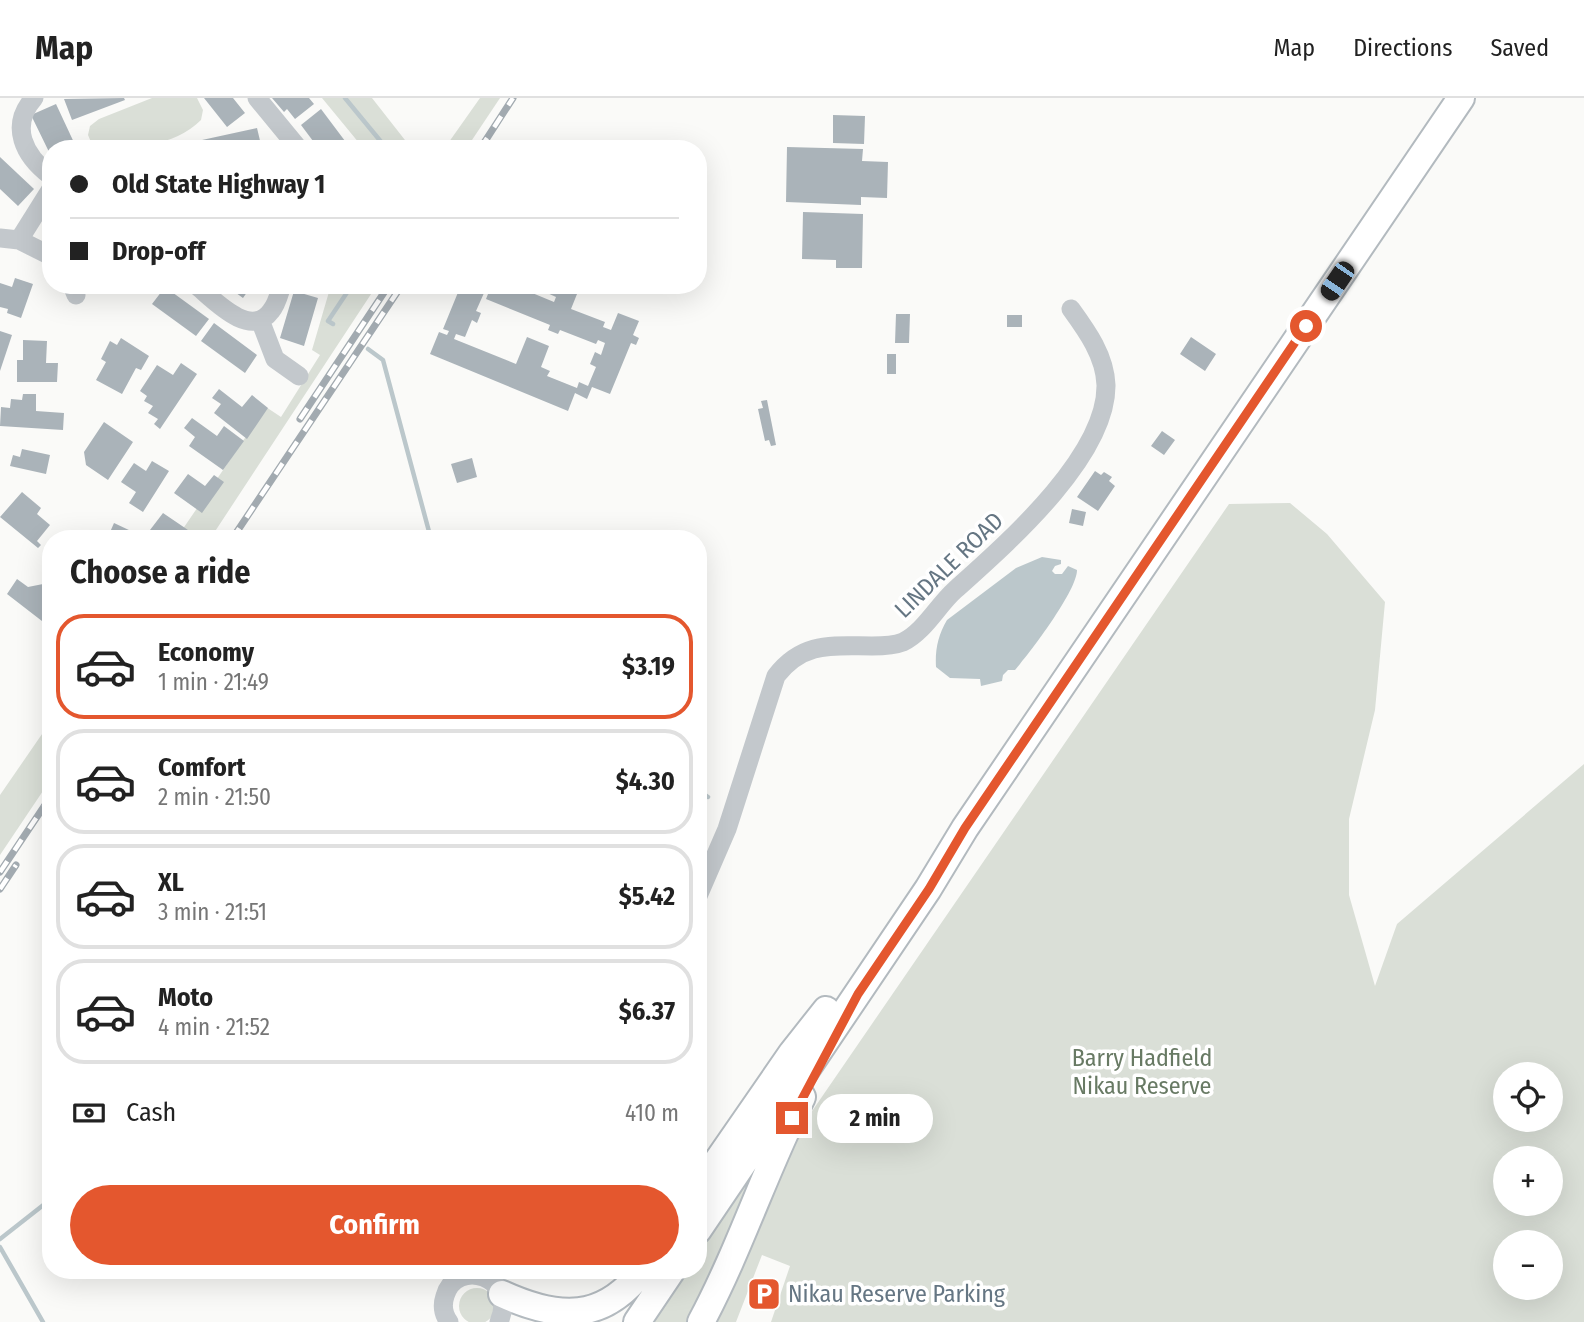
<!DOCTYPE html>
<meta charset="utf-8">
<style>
:root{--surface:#fff;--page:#f2f2f2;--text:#222;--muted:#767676;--line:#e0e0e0;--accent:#e4572e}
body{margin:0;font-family:"Fira Sans Condensed",sans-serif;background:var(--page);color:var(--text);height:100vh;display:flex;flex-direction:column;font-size:26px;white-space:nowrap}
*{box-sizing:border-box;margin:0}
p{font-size:23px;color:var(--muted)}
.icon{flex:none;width:38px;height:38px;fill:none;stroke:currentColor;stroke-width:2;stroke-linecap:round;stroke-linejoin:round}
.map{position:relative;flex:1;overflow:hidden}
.drawer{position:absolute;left:42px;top:432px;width:665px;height:749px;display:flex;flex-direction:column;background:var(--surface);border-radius:28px;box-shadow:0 7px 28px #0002}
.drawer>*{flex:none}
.guide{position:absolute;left:42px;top:42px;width:665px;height:154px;border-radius:28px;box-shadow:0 7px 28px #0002;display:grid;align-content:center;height:154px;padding:0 28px;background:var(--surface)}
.tools{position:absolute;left:1493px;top:964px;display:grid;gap:14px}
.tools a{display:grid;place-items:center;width:70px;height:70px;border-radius:50%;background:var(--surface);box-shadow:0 7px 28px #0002;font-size:35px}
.end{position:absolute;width:32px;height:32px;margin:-16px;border:9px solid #e4572e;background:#fff;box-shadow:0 0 0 4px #fff}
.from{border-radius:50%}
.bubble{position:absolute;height:49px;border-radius:24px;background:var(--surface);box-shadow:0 7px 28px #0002;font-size:23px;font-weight:700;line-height:49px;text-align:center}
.car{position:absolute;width:21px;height:42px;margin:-21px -10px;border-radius:9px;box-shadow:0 0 5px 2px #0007;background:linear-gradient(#222 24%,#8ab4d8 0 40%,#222 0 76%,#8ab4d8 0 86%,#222 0)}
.guide b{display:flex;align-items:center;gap:24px;height:66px;font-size:26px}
.guide b+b{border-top:2px solid var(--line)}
.guide i{width:18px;height:18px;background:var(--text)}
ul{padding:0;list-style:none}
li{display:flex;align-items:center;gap:21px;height:105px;margin:0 14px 10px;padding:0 14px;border:4px solid var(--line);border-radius:28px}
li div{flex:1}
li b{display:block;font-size:26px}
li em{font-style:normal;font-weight:700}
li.on{border-color:var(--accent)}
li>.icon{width:63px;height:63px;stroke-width:1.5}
h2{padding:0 28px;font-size:32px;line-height:84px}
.pay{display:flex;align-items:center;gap:18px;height:77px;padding:0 28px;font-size:26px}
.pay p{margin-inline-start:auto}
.button{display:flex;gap:14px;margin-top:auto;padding:14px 28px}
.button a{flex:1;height:80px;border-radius:42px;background:var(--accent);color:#fff;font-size:28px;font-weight:700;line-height:80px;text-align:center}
header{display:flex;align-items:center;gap:42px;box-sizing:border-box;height:98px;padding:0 35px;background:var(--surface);border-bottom:2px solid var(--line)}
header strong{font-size:33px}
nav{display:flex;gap:38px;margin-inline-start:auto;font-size:24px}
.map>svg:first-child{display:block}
</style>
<header>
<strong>Map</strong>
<nav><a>Map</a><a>Directions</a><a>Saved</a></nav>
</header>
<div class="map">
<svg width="1584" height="1224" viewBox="0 0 1584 1224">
<rect width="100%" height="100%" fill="#fafaf8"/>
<path fill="#dadfd7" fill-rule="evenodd" d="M152,0H197L203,12L201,22C174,49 130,51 94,51L88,37L90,28L99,21Z
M322,0H372L412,51H364Z
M480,0H500L466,51H444Z
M331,187H377L210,441H176L266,309L281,319L320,257L312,252Z
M1290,405L1327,436L1385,504L1375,612L1349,721V797L1375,888L1397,826L1584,666V1224H771L790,1168L762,1157L736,1224H709L795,1038L1229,406ZM1505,976H1550V1022H1505ZM1505,1060H1550V1106H1505ZM1505,1144H1550V1190H1505Z
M51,623V681L0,757V697Z
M776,1030L694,1224H649L684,1173L698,1172V1150Z
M459 1208a18 18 0 1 1 36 0a18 18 0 1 1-36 0Z"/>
<path fill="#bbc7cb" d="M1042,459L1061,462V466L1055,468L1052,473L1055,476H1062L1068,468L1077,472C1077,492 1034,549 1020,566L1015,572H1008L1003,577L1002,583L981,588L980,581L950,580L936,569C935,552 938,537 947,522L1016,470Z"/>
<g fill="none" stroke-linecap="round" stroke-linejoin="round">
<path stroke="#bbc7cb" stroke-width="4.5" d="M345,0L387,51
M333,226L328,223L352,187
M368,251L383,262L431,441
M698,692L708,699
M0,1141L51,1101
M0,1149L43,1224"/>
</g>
<path fill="#aab3b9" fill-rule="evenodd" d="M124,0L125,2L72,22L64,1Z
M204,0H233L245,15L227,29Z
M272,0H309L314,6L295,21L287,11L284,14Z
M56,6L77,51H51V58L31,17Z
M321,11L351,51H319L301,27Z
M833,17L865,18L864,46L833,45Z
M257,30L262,51H204L202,42Z
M192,43L194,51H167V50Z
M787,49L863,51L862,63L888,64L887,100L861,99V107L786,104Z
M0,59L34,91L18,108L0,91Z
M803,114L863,116L862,170H836V162L802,161Z
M15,180L33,186L21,220L7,215L8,211L0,209V185L12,189Z
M225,187H252L243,200Z
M461,187H513L554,204L556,199L545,194L548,187H574L579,191L571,211L605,224L603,229L611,232L618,215L639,223L633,237L639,240L636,247L631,245L610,296L592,289L587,301L575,295L568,313L430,256L439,234L447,237L449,233L443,231ZM484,195L488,196L486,201L550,227L548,232L558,236L560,232L596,246L598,242L605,245L601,257L595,254L590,266L596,269L588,288L579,284L577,290L547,278L550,273L541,269L549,248L527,239L516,266L454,241L456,236L465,239L472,222L477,225L481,215L476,213Z
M165,189L209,221L196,238L152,206Z
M294,193L318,200L304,248L280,240Z
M896,216H910L909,245H895Z
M1007,217H1022V229H1007Z
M214,225L257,257L245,275L201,243Z
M0,233L12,237L0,273Z
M1191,239L1216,256L1205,273L1180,256Z
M121,240L149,258L141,272L136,270L122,296L96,282L106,264L101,261L110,243L117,247Z
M23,242L47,243L46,265H58L57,284H17V262H23Z
M887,256H896V276H887Z
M181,265L197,276L160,331L154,326L158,321L148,315L153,308L144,303L147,298L140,293L157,267L173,277Z
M219,291L242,309L252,297L268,310L247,341L214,315L221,306L212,300Z
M23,296H36V313L64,315L63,332L0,328L1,309L10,310L11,301L22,302Z
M767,302L776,347L771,348L769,342L765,343L758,311L763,310L761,303Z
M192,320L217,338L224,328L244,343L223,372L189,348L195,339L184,330Z
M104,324L133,344L108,382L86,367L84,354Z
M1162,333L1175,342L1164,357L1151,348Z
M22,351L50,357L46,376L10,368L13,357L20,359Z
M472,360L477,379L457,385L451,366Z
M152,363L169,373L143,414L129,405L136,394L121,384L134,365L146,373Z
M1095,373L1101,377L1104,374L1112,379L1109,383L1115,388L1098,413L1077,399Z
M188,376L205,388L214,377L224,384L202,415L174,395Z
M22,394L41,410L37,416L50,427L37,443L41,447L38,450L0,419Z
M1072,411L1086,414L1083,428L1069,425Z
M163,415L188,432L182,441H162L150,432Z
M114,425L131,433L127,441H107Z
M70,432L87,440L89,435L102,441H66Z
M49,478L51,480V530L7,496L17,481L28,489L43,486Z"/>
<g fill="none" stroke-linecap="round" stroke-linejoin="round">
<defs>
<path id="secondary" d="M698,1091L792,955L826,912
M698,1132L928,791L965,730L1461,0
M502,1196C559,1222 603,1224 643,1172
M637,1224L672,1172
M701,1224C740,1151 765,1072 802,999"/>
</defs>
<use href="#secondary" stroke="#b3babf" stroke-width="30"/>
<path stroke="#c3c8cc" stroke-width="19" d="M34,0C9,28 24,58 51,78
M257,0L299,51
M0,140L19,142L51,158
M19,142L51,91
M72,187L76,197
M196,187C213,201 250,242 271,213C277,206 279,196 282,187
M260,222L275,261L299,278
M698,798L727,731L776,578C803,543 832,548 872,548C882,548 893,548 903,544C924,534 938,507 955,492C1005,447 1107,359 1106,287C1105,258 1087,233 1071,211
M449,1224C443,1216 442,1207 445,1198C456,1159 519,1178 499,1224"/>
<use href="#secondary" stroke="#fff" stroke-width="26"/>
<defs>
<path id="rail" d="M480,51L513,0
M300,321L389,187
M232,441L402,187
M0,774L51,698
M0,791L16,767"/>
</defs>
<use href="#rail" stroke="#a2aab0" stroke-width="7"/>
<use href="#rail" stroke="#fff" stroke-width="4.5" stroke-dasharray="13" stroke-linecap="butt"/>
</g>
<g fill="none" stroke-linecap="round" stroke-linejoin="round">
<path stroke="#e4572e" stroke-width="9" d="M792,1020L858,896L929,791L965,730L1306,228"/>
</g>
<defs>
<symbol id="parking-square" viewBox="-11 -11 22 22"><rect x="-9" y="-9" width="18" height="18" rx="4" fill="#e4572e" stroke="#fff"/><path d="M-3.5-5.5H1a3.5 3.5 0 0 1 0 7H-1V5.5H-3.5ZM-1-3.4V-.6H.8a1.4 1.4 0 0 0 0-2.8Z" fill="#fff"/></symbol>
</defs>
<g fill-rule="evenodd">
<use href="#parking-square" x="745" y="1177" width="38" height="38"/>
</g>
<g text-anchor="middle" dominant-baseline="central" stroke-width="7" stroke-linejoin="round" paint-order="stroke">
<g font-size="24" fill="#657683" stroke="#fff">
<text transform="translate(949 467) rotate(-44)">LINDALE ROAD</text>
</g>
<g font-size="24" fill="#687a64" stroke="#fff">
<text x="1142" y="960">Barry Hadfield<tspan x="1142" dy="28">Nikau Reserve</tspan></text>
</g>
<g font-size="24" fill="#657683" stroke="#fff" text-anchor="start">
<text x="788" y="1196">Nikau Reserve Parking</text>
</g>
</g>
</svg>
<div class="tools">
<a><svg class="icon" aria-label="locate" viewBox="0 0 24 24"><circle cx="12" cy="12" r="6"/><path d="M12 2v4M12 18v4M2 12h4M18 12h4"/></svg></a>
<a>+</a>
<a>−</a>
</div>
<i class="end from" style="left:1306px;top:228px"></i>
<i class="end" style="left:792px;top:1020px"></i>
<div class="bubble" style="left:817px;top:996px;width:116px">2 min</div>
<i class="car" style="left:1337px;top:183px;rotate:214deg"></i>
<div class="guide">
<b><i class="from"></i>Old State Highway 1</b>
<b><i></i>Drop-off</b>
</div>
<section class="drawer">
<h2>Choose a ride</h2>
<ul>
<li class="on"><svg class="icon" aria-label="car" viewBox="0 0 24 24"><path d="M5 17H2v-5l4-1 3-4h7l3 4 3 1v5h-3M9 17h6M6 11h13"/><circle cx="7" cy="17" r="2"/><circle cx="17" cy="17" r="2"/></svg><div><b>Economy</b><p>1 min · 21:49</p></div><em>$3.19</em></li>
<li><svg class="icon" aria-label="car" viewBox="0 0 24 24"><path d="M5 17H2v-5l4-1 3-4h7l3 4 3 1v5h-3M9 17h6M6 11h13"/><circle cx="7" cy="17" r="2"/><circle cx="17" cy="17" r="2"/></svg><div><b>Comfort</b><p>2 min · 21:50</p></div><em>$4.30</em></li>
<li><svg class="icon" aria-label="car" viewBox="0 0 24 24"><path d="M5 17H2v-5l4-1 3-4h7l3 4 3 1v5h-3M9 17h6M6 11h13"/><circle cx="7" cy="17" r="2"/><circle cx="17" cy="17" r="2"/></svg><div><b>XL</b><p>3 min · 21:51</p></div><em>$5.42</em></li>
<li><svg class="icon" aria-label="car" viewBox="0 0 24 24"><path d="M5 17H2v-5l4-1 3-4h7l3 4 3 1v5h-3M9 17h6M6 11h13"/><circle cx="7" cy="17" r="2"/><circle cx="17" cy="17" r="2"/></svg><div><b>Moto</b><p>4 min · 21:52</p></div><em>$6.37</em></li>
</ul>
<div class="pay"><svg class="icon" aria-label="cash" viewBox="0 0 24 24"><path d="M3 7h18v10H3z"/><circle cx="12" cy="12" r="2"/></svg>Cash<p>410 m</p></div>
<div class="button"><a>Confirm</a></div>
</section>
</div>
